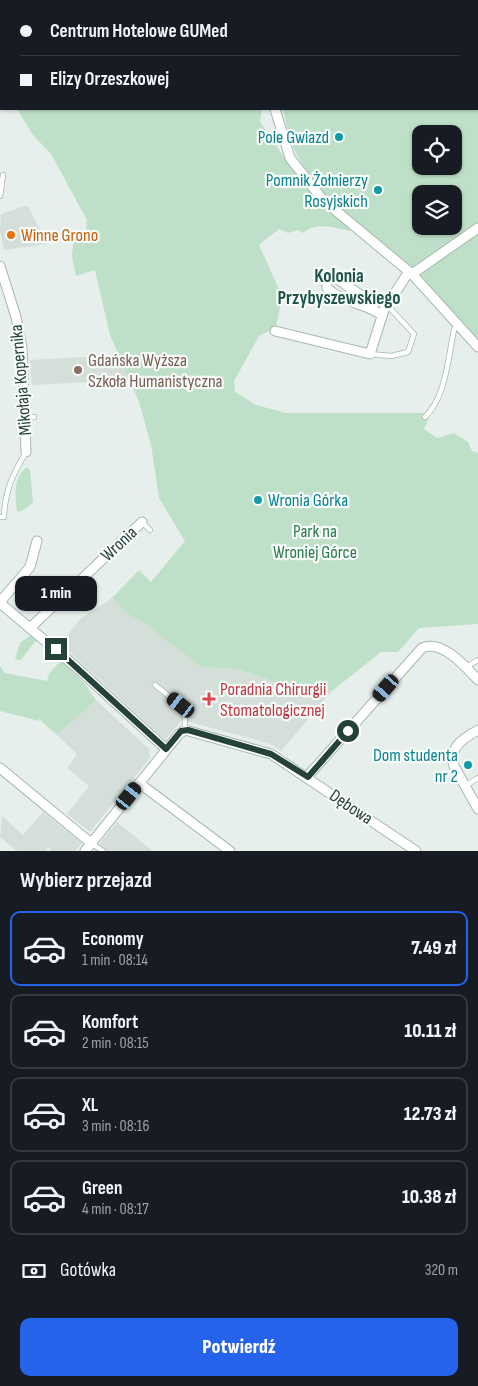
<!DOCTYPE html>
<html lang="pl">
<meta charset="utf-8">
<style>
:root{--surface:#171b24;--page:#242831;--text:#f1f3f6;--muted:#9ea1a6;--line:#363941;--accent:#2563eb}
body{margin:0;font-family:"Sofia Sans Condensed",sans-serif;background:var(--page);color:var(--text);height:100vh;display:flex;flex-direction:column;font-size:19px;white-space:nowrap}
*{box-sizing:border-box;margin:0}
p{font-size:16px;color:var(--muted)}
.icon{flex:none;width:28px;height:28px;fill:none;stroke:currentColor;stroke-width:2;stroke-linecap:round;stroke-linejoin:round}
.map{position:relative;height:851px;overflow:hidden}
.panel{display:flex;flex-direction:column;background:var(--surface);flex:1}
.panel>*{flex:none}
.guide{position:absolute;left:0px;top:0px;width:479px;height:110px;box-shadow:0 1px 4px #0004;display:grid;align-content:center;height:110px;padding:0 20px;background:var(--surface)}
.fabs{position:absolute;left:412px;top:125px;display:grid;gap:10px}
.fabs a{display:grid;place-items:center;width:50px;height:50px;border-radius:10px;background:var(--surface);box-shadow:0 1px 4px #0004;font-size:25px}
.end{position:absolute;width:22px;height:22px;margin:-11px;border:6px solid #24423a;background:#fff;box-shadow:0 0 0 2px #fff}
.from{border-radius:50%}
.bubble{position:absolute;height:35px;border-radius:10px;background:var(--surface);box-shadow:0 1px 4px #0004;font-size:16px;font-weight:800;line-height:35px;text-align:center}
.car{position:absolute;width:15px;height:30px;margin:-15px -8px;border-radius:6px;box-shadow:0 0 4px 1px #0007;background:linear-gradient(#222 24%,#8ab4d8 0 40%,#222 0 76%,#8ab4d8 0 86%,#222 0)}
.guide b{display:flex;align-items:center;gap:18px;height:48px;font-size:19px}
.guide b+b{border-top:1px solid var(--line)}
.guide i{width:12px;height:12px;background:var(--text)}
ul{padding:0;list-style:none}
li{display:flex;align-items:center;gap:15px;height:75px;margin:0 10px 8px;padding:0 10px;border:2px solid var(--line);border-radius:10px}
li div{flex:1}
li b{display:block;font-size:19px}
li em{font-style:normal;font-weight:800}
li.selected{border-color:var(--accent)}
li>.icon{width:45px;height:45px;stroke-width:1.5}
h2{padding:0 20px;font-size:22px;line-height:60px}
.pay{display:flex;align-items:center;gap:12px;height:55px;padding:0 20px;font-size:19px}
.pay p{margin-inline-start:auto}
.action{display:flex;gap:10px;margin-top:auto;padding:10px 20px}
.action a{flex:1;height:58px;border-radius:10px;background:var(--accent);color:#fff;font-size:20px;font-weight:800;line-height:58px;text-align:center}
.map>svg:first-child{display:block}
</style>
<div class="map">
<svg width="478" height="851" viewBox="0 0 478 851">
<rect width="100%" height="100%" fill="#e6efeb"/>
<path fill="#d4dfda" d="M25,206H28L47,244L4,250L0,231L1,214Z
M119,355L130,380L32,385L30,360Z
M112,598L126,613L145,624L201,667L237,669L292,688L332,691L281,751L271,744L182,720L165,740L61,644L80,619Z
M96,700L149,749L150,758L90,832L67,814L89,786L67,768L77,754L57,735Z
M43,812L82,843L75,851H52L48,847L45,851H17L0,837L2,816L23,835Z
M117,822L153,851H93Z"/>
<path fill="#bfe0c8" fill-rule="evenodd" d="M249,0H478V225L413,269L407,267C368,230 308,192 290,139C287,129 285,119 283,109H478V1ZM421,134H454V166H421ZM421,194H454V226H421Z
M17,109H262L260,122L293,170L321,202L353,228L350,231C335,228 316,221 303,233L298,230L288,233L279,229L259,245L282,296L276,327L259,336L234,381L235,392L256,405L286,413H425L429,417L424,429L437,438L454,433L468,442L472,451L478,453V624L419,628L398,652H381L332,691L292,688L237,669L201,667L145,624L126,613L112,598L139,570L151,582L185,541L159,498L151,445L139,402L110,335L95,270L76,276L72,256L74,237L86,231L87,220L51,154L33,135Z
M478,230V341L417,271Z
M27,467L30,470L33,502L24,510L17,512C15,497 13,476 27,467Z
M32,634L37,639L21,660L15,659L20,643Z
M61,660L85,684L96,700L57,735L39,719V721L0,711V666L5,673L47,681L49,674Z"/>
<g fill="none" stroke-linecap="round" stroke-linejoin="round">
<defs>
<path id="lane" d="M56,1L57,0
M153,1L154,0
M0,94L1,93
M0,196L3,175
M370,354L391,356L408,352L414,334L387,305
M425,417C446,397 448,358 454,330L457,325
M26,418L34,417
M0,517H4C5,490 13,474 26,452
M142,522L150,530
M466,667L478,660
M155,685L185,709V729
M465,786L478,778
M91,843L103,851"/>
<path id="street" d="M229,0V1
M478,80V81
M275,109L290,158L323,200L412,274L478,347
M0,266L16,317L22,348L26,452
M412,274L478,228
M374,309L366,299L336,278L331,277L326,280L327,288C343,303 365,303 382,315
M275,331L370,354L384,310L408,273
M0,602L30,567L37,541
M0,603L75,666L166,749
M31,627L142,522
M478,730C464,738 448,747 454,766L478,809
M0,768L91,843
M307,777L422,648C442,639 466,667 478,680
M139,783L230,851
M85,851L179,734L185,730L271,754L416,851"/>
</defs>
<use href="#lane" stroke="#a8b8b2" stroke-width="6"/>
<use href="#street" stroke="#a8b8b2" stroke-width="11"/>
<use href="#lane" stroke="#fff" stroke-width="4.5"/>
<use href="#street" stroke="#fff" stroke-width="9"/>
</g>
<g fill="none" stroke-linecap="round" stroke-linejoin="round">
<path stroke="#24423a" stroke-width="6" d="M56,649L166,749L181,731L188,730L271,754L308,777L348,731"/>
</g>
<g fill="#0f9aa8" stroke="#f7fbf9" stroke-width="2">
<circle cx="339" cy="137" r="5"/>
<circle cx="378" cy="190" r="5"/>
<circle cx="258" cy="500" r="5"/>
<circle cx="468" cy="765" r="5"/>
</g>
<circle fill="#e8710a" stroke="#f7fbf9" stroke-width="2" cx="11" cy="235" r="5"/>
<circle fill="#8d6e63" stroke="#f7fbf9" stroke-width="2" cx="78" cy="370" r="5"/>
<path fill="#e0444e" stroke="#f7fbf9" stroke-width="2" d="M206.5 691.5h5v5h5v5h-5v5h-5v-5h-5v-5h5z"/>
<g text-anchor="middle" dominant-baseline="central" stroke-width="4.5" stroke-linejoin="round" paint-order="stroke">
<g font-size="18" fill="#0d838f" stroke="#f7fbf9" text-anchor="end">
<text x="329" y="137">Pole Gwiazd</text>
<text x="368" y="180">Pomnik Żołnierzy<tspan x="368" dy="21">Rosyjskich</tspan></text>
<text x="268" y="500" text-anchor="start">Wronia Górka</text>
<text x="458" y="755">Dom studenta<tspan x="458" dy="21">nr 2</tspan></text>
</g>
<g font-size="18" fill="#c56008" stroke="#f7fbf9" text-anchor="start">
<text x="21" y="235">Winne Grono</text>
</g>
<g font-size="18" fill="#785e54" stroke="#f7fbf9" text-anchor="start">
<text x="88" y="360">Gdańska Wyższa<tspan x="88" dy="21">Szkoła Humanistyczna</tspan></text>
</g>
<g font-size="18" fill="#24423a" stroke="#f7fbf9">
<text transform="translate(21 380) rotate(-95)">Mikołaja Kopernika</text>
<text transform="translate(119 544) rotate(-43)">Wronia</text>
<text transform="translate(351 807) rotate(34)">Dębowa</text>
</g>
<g font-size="18" fill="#2d7a4b" stroke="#f7fbf9">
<text x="315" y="531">Park na<tspan x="315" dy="21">Wroniej Górce</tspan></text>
</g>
<g font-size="18" fill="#be3a42" stroke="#f7fbf9" text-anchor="start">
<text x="220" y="689">Poradnia Chirurgii<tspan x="220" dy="21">Stomatologicznej</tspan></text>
</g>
<g font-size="19" font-weight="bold" fill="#1f5548" stroke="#f7fbf9">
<text x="339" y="276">Kolonia<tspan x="339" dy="22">Przybyszewskiego</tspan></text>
</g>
</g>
</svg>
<div class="fabs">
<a><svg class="icon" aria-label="locate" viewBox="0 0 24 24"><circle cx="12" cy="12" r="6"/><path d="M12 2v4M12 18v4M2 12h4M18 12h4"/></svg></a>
<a><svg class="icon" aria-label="layers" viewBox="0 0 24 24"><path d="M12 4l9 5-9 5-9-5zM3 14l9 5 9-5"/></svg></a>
</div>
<i class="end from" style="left:348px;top:731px"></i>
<i class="end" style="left:56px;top:649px"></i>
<div class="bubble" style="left:15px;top:576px;width:82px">1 min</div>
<i class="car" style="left:386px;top:688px;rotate:221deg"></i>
<i class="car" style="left:181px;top:705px;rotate:308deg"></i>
<i class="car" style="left:129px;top:796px;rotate:39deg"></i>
<div class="guide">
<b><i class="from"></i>Centrum Hotelowe GUMed</b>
<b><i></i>Elizy Orzeszkowej</b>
</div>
</div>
<section class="panel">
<h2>Wybierz przejazd</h2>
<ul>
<li class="selected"><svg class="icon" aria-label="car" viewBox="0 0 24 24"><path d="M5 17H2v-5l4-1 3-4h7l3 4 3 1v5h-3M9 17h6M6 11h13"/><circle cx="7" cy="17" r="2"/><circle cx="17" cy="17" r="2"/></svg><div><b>Economy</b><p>1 min · 08:14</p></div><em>7.49 zł</em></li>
<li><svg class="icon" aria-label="car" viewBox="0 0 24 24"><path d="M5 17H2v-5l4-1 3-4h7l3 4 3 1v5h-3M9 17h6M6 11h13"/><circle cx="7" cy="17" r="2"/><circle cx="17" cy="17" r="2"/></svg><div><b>Komfort</b><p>2 min · 08:15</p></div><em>10.11 zł</em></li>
<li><svg class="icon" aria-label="car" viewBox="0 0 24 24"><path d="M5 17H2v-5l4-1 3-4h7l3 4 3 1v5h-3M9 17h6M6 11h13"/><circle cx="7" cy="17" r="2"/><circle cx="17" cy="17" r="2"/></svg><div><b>XL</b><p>3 min · 08:16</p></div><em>12.73 zł</em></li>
<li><svg class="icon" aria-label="car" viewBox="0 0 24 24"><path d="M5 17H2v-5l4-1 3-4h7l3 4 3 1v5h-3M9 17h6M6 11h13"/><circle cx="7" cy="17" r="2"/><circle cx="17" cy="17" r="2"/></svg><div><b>Green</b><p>4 min · 08:17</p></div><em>10.38 zł</em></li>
</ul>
<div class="pay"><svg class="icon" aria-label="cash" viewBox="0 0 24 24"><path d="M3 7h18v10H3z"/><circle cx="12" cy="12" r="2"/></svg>Gotówka<p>320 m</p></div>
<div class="action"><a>Potwierdź</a></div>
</section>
